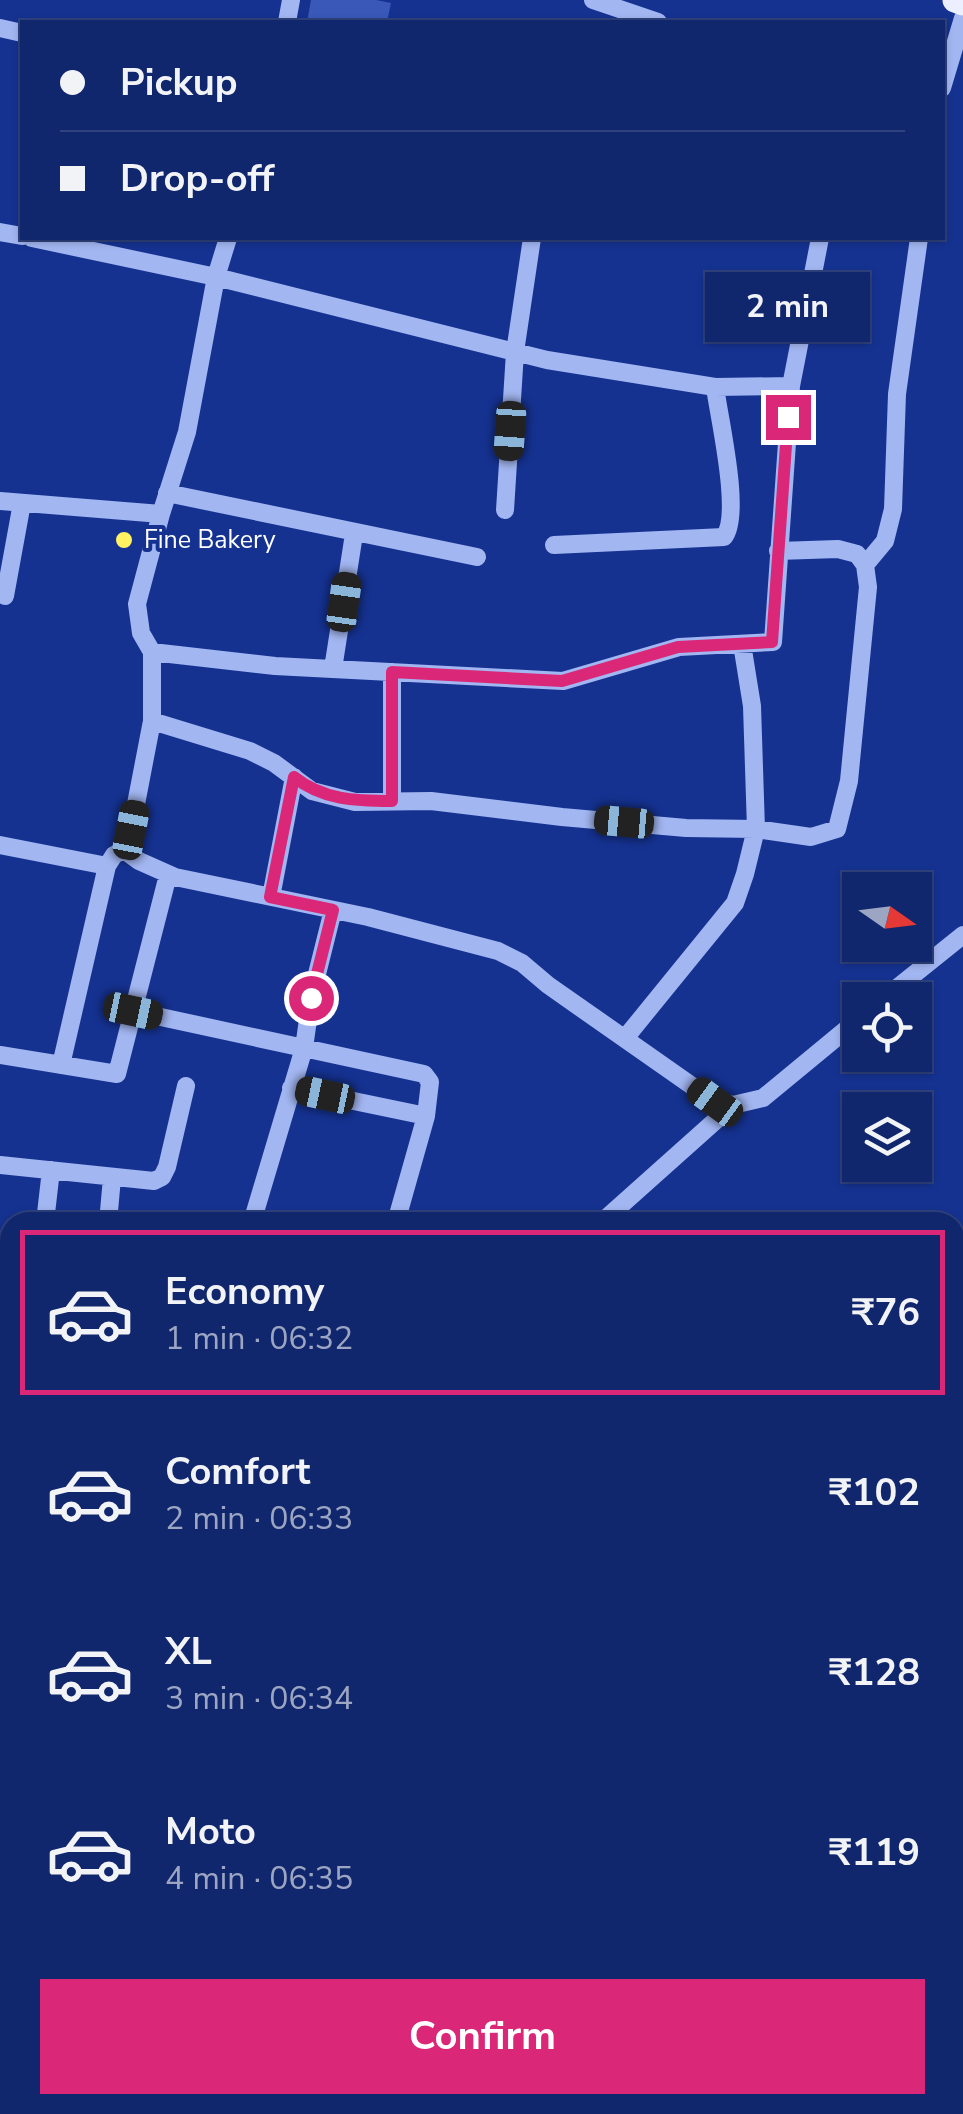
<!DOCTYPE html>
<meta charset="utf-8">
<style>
:root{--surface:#10266d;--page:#1e3275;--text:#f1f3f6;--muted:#9ca5c2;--line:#304380;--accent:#db2777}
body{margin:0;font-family:"Nunito Sans",sans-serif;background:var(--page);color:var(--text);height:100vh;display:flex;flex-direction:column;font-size:38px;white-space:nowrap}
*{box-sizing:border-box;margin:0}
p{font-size:32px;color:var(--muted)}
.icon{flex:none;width:55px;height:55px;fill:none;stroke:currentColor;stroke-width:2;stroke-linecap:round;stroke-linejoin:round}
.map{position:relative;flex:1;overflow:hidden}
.panel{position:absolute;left:0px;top:1212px;width:965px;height:902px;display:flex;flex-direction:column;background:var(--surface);border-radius:30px 30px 0 0;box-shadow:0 2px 8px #0004,0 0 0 2px var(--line)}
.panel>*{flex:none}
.banner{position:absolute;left:20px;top:20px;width:925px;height:220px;border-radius:0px;box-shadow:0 2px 8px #0004,0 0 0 2px var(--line);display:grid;align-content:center;height:220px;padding:0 40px;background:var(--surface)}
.needle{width:65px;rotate:104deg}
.buttons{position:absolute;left:842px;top:872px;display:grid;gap:20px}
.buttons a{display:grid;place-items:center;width:90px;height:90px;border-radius:0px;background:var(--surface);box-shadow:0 2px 8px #0004,0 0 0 2px var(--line);font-size:50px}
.end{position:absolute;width:45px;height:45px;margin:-22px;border:12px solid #db2777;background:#fff;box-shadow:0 0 0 5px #fff}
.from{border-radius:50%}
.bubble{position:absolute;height:70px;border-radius:0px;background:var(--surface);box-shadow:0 2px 8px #0004,0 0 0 2px var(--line);font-size:32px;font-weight:700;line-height:70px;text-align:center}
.car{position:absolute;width:30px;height:60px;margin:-30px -15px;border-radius:12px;box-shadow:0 0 8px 2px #0007;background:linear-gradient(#222 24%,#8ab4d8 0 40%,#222 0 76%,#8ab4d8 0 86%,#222 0)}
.banner b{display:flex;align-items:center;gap:35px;height:95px;font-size:38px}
.banner b+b{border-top:2px solid var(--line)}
.banner i{width:25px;height:25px;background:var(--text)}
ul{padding:18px 0 0;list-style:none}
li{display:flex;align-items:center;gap:30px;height:165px;margin:0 20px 15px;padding:0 20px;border:5px solid transparent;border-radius:0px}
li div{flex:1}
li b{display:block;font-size:38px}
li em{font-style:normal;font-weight:700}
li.active{border-color:var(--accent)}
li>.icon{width:90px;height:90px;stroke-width:1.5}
.cta{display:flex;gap:20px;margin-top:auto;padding:20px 40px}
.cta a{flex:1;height:115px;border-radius:0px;background:var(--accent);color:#fff;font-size:40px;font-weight:700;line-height:115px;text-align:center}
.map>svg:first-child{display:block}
</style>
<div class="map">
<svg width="963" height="2114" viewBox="0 0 963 2114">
<rect width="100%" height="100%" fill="#153291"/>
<path fill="#3958b8" d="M311,0H376L391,3L387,22H307Z"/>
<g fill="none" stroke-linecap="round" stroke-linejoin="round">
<path stroke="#a2b6f1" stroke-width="18" d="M593,0L658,22
M287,22L291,0
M0,28L22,33
M942,88L963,18
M0,232L22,236
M32,238L216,277L547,360L715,387L791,386
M228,238L216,277L187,432L161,514L137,604L141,633L152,652V721L131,830L124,850L139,861L175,877L368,917L498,951L522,963L548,985L715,1102L733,1105L763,1098L860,1018
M167,493L477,557
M0,501L161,514
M505,510L515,352L532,238
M554,545L724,537C742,515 719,418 715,387
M865,565L885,541L893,509L897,394L919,238
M5,596L22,503
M152,652L275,666L563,681L679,647L773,642L791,386L820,238
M333,669L354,534
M152,721L250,751L274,763L312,791L355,802L431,801L562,817L686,828L756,829L811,837L837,829L849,781L868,587L865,565L857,554L838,549L778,551
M392,801V672
M0,845L107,866
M271,897L294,777
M882,1000L963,935
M133,1011L424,1074L430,1082L426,1116L396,1222
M626,1037L735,903L745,874L756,829L752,706L742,644
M0,1055L117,1074L168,875
M61,1065L107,866L114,855L124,850
M291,1088L426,1116
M0,1165L154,1181L162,1177L167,1167L186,1086
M45,1222L51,1170
M108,1222L112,1178
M252,1222L304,1048L311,998L333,910
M602,1222L733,1105
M0,1256L10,1257
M0,1340L10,1339
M0,1423L10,1424
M0,1544L10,1543
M0,1664L10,1656
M0,1782L10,1797
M0,2016L10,1999
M154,2114L160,2105
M310,2114L314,2105"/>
<path stroke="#ecefff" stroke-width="25" d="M955,0L963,3"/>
<defs>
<path id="rail" d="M955,1502L963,1495
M438,2114L442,2105
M455,2114L459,2105"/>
</defs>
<use href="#rail" stroke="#fff" stroke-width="9"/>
<use href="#rail" stroke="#153291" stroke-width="5" stroke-dasharray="15" stroke-linecap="butt"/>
</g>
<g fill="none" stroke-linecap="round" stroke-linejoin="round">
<path stroke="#db2777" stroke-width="12" d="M311,998L333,910L270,897L294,777C323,800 355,801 392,801V672L562,681L678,647L772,642L788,417"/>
</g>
<circle fill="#fff162" stroke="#153291" stroke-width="4" cx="124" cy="540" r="10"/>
<g text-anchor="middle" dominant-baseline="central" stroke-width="8" stroke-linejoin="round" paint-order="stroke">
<g font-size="25" fill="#fff" stroke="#153291" text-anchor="start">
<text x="144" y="540">Fine Bakery</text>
</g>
</g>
</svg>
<div class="buttons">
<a><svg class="needle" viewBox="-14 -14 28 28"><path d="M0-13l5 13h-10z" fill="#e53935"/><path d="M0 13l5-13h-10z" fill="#9ca5c2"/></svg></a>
<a><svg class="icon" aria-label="locate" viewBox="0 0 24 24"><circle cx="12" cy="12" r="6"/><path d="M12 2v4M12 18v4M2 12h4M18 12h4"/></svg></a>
<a><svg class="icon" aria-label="layers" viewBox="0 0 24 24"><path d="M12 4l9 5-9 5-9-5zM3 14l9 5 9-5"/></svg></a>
</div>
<i class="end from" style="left:311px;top:998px"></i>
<i class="end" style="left:788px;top:417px"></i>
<div class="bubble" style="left:705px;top:272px;width:165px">2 min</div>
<i class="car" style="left:510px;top:431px;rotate:184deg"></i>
<i class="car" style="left:344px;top:602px;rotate:8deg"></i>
<i class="car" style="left:624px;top:822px;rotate:275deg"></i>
<i class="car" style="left:131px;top:830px;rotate:11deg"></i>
<i class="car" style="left:133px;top:1011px;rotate:102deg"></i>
<i class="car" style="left:325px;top:1095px;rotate:282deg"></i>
<i class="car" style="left:715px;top:1102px;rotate:306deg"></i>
<div class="banner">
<b><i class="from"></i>Pickup</b>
<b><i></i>Drop-off</b>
</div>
<section class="panel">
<ul>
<li class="active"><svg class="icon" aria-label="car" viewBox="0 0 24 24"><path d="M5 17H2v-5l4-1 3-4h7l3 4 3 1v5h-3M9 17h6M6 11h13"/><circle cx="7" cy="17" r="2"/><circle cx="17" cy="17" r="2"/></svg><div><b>Economy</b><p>1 min · 06:32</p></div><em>₹76</em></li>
<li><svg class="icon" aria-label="car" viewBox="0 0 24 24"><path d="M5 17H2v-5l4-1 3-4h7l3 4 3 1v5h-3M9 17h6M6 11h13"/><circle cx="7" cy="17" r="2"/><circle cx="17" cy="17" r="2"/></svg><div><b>Comfort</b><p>2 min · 06:33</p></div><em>₹102</em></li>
<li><svg class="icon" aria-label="car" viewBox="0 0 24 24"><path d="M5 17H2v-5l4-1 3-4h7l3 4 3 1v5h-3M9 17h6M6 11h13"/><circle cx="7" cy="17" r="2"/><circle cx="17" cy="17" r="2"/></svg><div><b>XL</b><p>3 min · 06:34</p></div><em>₹128</em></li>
<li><svg class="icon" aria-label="car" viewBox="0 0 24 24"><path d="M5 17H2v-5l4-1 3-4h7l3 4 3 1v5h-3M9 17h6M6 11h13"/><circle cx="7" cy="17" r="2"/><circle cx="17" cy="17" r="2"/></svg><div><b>Moto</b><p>4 min · 06:35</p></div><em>₹119</em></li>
</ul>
<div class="cta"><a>Confirm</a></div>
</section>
</div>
